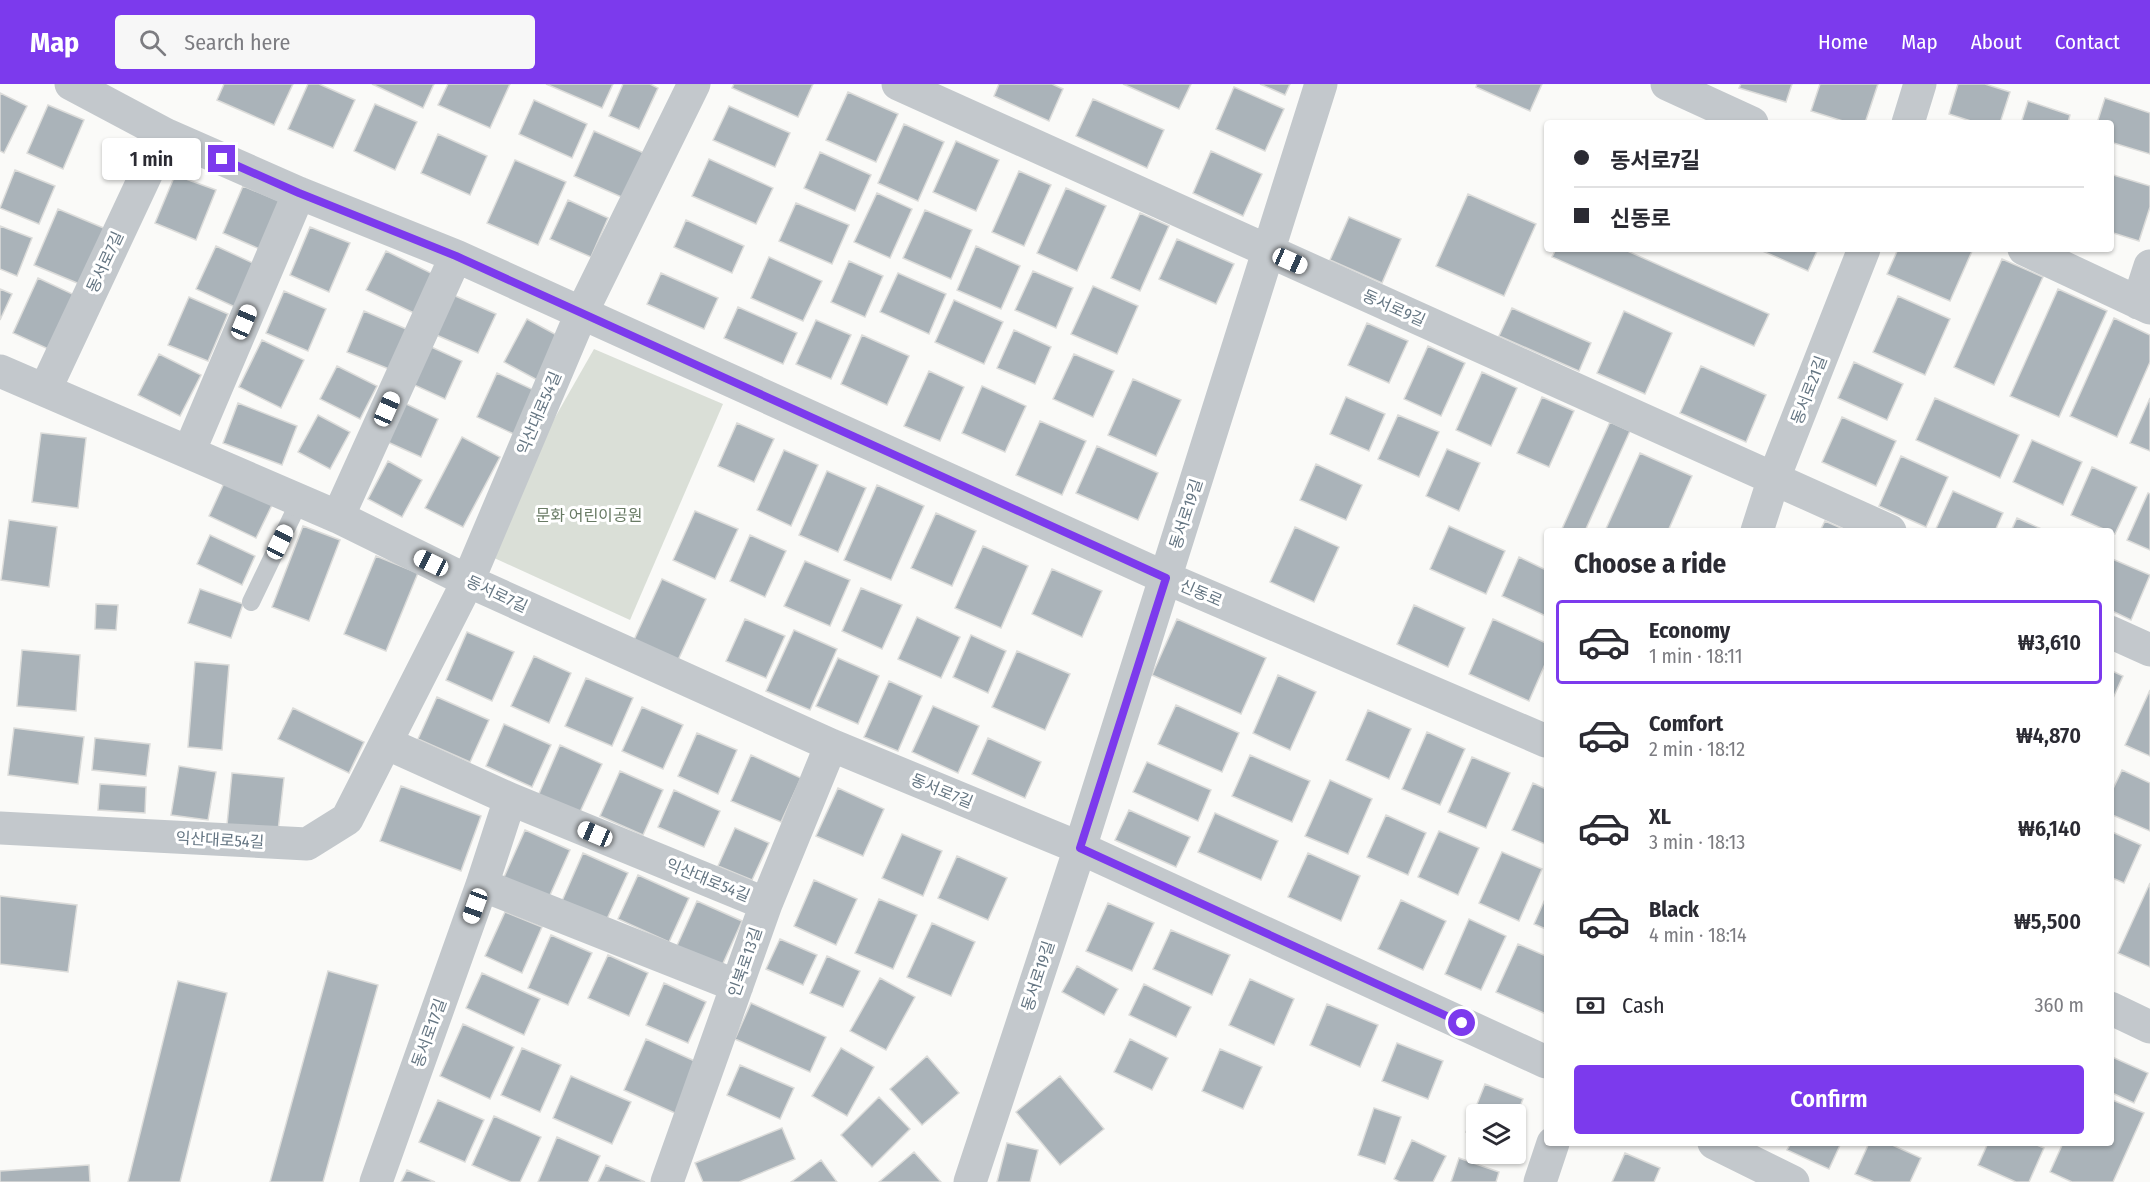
<!DOCTYPE html>
<meta charset="utf-8">
<style>
:root{--surface:#fff;--page:#f7f7f7;--text:#2b2b33;--muted:#7c7c81;--line:#e1e1e2;--accent:#7c3aed}
body{margin:0;font-family:"Fira Sans Condensed","Noto Sans KR",sans-serif;background:var(--page);color:var(--text);height:100vh;display:flex;flex-direction:column;font-size:22px;white-space:nowrap}
*{box-sizing:border-box;margin:0}
p{font-size:20px;color:var(--muted)}
.icon{flex:none;width:33px;height:33px;fill:none;stroke:currentColor;stroke-width:2;stroke-linecap:round;stroke-linejoin:round}
.map{position:relative;flex:1;overflow:hidden}
.sheet{position:absolute;left:1544px;top:444px;width:570px;height:618px;display:flex;flex-direction:column;background:var(--surface);border-radius:6px;box-shadow:0 2px 4px #0004}
.sheet>*{flex:none}
.top-card{position:absolute;left:1544px;top:36px;width:570px;height:132px;border-radius:6px;box-shadow:0 2px 4px #0004;display:grid;align-content:center;height:132px;padding:0 30px;background:var(--surface)}
.fabs{position:absolute;left:1466px;top:1020px;display:grid;gap:12px}
.fabs a{display:grid;place-items:center;width:60px;height:60px;border-radius:6px;background:var(--surface);box-shadow:0 2px 4px #0004;font-size:30px}
.end{position:absolute;width:27px;height:27px;margin:-14px;border:8px solid #7c3aed;background:#fff;box-shadow:0 0 0 3px #fff}
.from{border-radius:50%}
.bubble{position:absolute;height:42px;border-radius:6px;background:var(--surface);box-shadow:0 2px 4px #0004;font-size:20px;font-weight:600;line-height:42px;text-align:center}
.car{position:absolute;width:18px;height:36px;margin:-18px -9px;border-radius:8px;box-shadow:0 0 4px 2px #0007;background:linear-gradient(#fff 24%,#345 0 40%,#fff 0 76%,#345 0 86%,#fff 0)}
.top-card b{display:flex;align-items:center;gap:21px;height:57px;font-size:22px}
.top-card b+b{border-top:2px solid var(--line)}
.top-card i{width:15px;height:15px;background:var(--text)}
ul{padding:0;list-style:none}
li{display:flex;align-items:center;gap:18px;height:84px;margin:0 12px 9px;padding:0 18px;border:3px solid transparent;border-radius:6px}
li div{flex:1}
li b{display:block;font-size:22px}
li em{font-style:normal;font-weight:600}
li.current{border-color:var(--accent)}
li>.icon{width:54px;height:54px;stroke-width:1.5}
h2{padding:0 30px;font-size:27px;line-height:72px}
.pay{display:flex;align-items:center;gap:15px;height:66px;padding:0 30px;font-size:22px}
.pay p{margin-inline-start:auto}
.button{display:flex;gap:12px;margin-top:auto;padding:12px 30px}
.button a{flex:1;height:69px;border-radius:6px;background:var(--accent);color:#fff;font-size:24px;font-weight:600;line-height:69px;text-align:center}
header{display:flex;align-items:center;gap:36px;box-sizing:border-box;height:84px;padding:0 30px;background:var(--accent);color:#fff}
header strong{font-size:28px}
nav{display:flex;gap:33px;margin-inline-start:auto;font-size:21px}
.search{width:420px;height:54px;background:var(--page);display:flex;align-items:center;gap:15px;box-sizing:border-box;padding:0 21px;border-radius:6px;color:var(--muted);font-size:22px}
.map>svg:first-child{display:block}
</style>
<header>
<strong>Map</strong>
<div class="search"><svg class="icon" aria-label="search" viewBox="0 0 24 24"><circle cx="10" cy="10" r="6"/><path d="M15 15l6 6"/></svg>Search here</div>
<nav><a>Home</a><a>Map</a><a>About</a><a>Contact</a></nav>
</header>
<div class="map">
<svg width="2150" height="1098" viewBox="0 0 2150 1098">
<rect width="100%" height="100%" fill="#fafaf8"/>
<path fill="#dadfd7" d="M594,265L723,320L630,536L479,467Z"/>
<path fill="#aab3b9" stroke="#dcdcda" stroke-width="1.5" d="M224,0H293L274,41L217,16Z
M308,0H319L355,16L333,64L288,45Z
M372,0H434L423,24Z
M448,0H510L490,44L438,21Z
M546,0H613L602,24Z
M623,0H650L658,4L639,45L609,32Z
M734,0H813L798,33L732,4Z
M999,0H1052L1063,5L1049,37L994,12Z
M1123,0H1191L1179,25Z
M1260,0H1290L1285,11Z
M1477,0H1542L1530,27L1476,3Z
M1741,0H1792L1786,18L1739,4Z
M1820,0H1878L1865,39H1849L1811,27Z
M1958,0H1985L2010,8L2000,39H1977L1949,30Z
M1234,3L1284,25L1265,67L1216,45Z
M848,8L898,30L876,78L826,56Z
M0,9L27,22L4,69L0,67Z
M2105,14L2150,29V70L2110,58V39H2097Z
M1093,15L1164,46L1147,84L1076,52Z
M534,16L587,40L572,74L519,50Z
M2028,17L2070,31L2068,39H2021Z
M375,20L417,38L395,86L354,67Z
M48,21L84,36L63,85L27,69Z
M729,22L790,49L775,83L713,56Z
M904,40L944,58L918,117L878,99Z
M594,47L646,70L626,115L574,92Z
M438,50L487,72L470,111L421,89Z
M956,57L999,76L976,127L933,108Z
M1211,67L1262,90L1243,132L1193,109Z
M820,68L871,91L855,127L804,104Z
M709,75L773,104L756,140L692,112Z
M515,76L566,98L538,161L487,139Z
M15,86L55,102L39,140L0,124Z
M1019,87L1051,101L1024,162L992,148Z
M2110,90L2150,102V123L2139,157L2110,148Z
M175,91L216,106L196,156L155,139Z
M243,102L282,118L262,166L223,149Z
M1066,104L1106,122L1077,187L1037,169Z
M877,109L912,125L890,174L854,158Z
M1468,110L1536,140L1504,212L1436,182Z
M568,116L608,134L591,173L550,155Z
M796,119L849,141L832,180L779,157Z
M58,125L106,145L82,201L34,181Z
M925,126L972,146L951,195L903,174Z
M1140,129L1169,142L1140,207L1111,194Z
M1349,133L1401,155L1382,199L1330,176Z
M686,136L744,162L732,189L674,163Z
M0,142L32,154L17,192L0,185Z
M310,143L350,159L329,208L290,191Z
M1177,155L1234,180L1216,220L1159,195Z
M216,162L255,180L235,223L196,205Z
M976,162L1020,182L1001,225L957,206Z
M1556,165H1623L1769,230L1754,262L1552,173Z
M1758,165H1818L1808,187Z
M1898,165H1973L1950,217L1887,190Z
M386,167L435,191L416,230L366,206Z
M769,173L822,197L803,237L751,214Z
M2002,175L2043,193L1994,301L1954,283Z
M849,177L883,192L865,233L831,218Z
M1033,187L1073,204L1056,244L1015,226Z
M661,189L718,214L704,245L647,220Z
M898,189L946,210L929,250L880,228Z
M38,194L81,214L55,268L13,249Z
M1093,202L1138,222L1117,270L1071,250Z
M0,205L12,210L0,236Z
M2058,205L2107,227L2059,333L2010,312Z
M284,207L326,225L308,267L266,249Z
M451,210L496,230L478,269L434,250Z
M1898,212L1950,235L1925,291L1873,268Z
M189,213L228,230L208,277L168,261Z
M954,216L1003,238L984,280L935,258Z
M738,223L797,249L783,280L724,254Z
M1512,224L1591,259L1579,287L1499,252Z
M364,227L411,247L394,287L347,268Z
M1624,227L1672,249L1645,310L1597,289Z
M2114,234L2150,251V278L2117,353L2070,332Z
M527,235L564,255L541,298L504,278Z
M816,236L851,251L831,295L796,280Z
M1367,239L1408,257L1389,299L1348,281Z
M1014,246L1051,263L1035,300L997,284Z
M862,251L909,272L887,321L841,300Z
M262,256L304,276L281,324L239,303Z
M427,261L462,277L445,315L410,299Z
M1428,262L1465,279L1441,332L1404,315Z
M159,270L201,291L180,332L138,311Z
M1074,270L1114,287L1093,333L1053,315Z
M1854,278L1903,300L1887,336L1838,314Z
M337,282L377,302L360,335L320,315Z
M1701,282L1766,311L1746,358L1680,329Z
M929,287L964,303L940,357L904,342Z
M1482,288L1517,304L1491,362L1456,346Z
M497,289L536,307L516,351L477,333Z
M1133,295L1181,316L1156,372L1108,351Z
M982,302L1026,322L1005,368L962,349Z
M1346,313L1385,330L1369,367L1330,350Z
M1542,313L1574,327L1549,383L1517,369Z
M1935,314L2019,351L2000,394L1916,356Z
M2150,314V367L2130,359Z
M398,316L438,335L421,373L381,355Z
M238,319L297,342L282,381L223,359Z
M318,331L350,348L330,385L298,368Z
M1398,331L1439,348L1419,393L1378,375Z
M1842,333L1896,357L1876,402L1822,378Z
M1040,337L1086,357L1062,411L1016,391Z
M1610,338L1630,347L1585,447H1561Z
M737,339L774,355L754,398L718,382Z
M41,349L86,354L78,424L32,418Z
M462,353L500,373L463,443L425,424Z
M2032,356L2082,378L2063,421L2013,398Z
M1097,362L1158,389L1138,436L1076,409Z
M1447,365L1480,379L1459,427L1426,412Z
M784,366L818,381L791,442L757,426Z
M1640,369L1692,392L1668,447H1605Z
M1901,372L1948,393L1926,443L1879,422Z
M388,377L422,396L402,433L368,415Z
M1316,380L1362,401L1346,436L1300,416Z
M2092,383L2137,403L2115,450L2071,431Z
M827,387L866,404L838,468L799,451Z
M225,397L273,419L256,454L209,432Z
M877,401L924,422L891,496L844,476Z
M1953,407L2003,429L1995,447H1935Z
M2148,409L2150,410V466L2127,456Z
M695,427L738,445L715,495L673,476Z
M936,429L976,447L952,502L911,484Z
M2017,434L2046,447H2011Z
M9,436L57,443L49,503L1,496Z
M1825,437L1848,447H1820Z
M303,442L340,456L309,537L272,523Z
M1449,442L1505,467L1486,510L1430,485Z
M1295,443L1339,463L1314,518L1270,498Z
M210,451L255,472L242,501L197,480Z
M750,451L786,467L765,513L730,497Z
M983,462L1028,482L1001,544L955,524Z
M376,472L418,489L386,567L344,550Z
M1519,473L1546,486V532L1502,512Z
M2110,474L2150,491L2131,536L2110,526Z
M805,477L850,496L830,542L784,522Z
M1052,485L1102,507L1082,553L1032,530Z
M662,495L706,515L678,576L634,556Z
M861,504L902,521L882,565L842,547Z
M200,505L243,520L231,554L188,539Z
M96,520L118,521L116,546L95,545Z
M1414,521L1465,544L1448,583L1397,560Z
M917,533L960,553L941,594L898,575Z
M745,535L785,552L766,594L726,577Z
M1177,535L1266,574L1241,630L1152,591Z
M1493,535L1546,559V578L1529,617L1469,590Z
M794,546L837,565L810,626L766,607Z
M467,548L514,568L492,617L446,596Z
M971,551L1006,567L988,609L953,593Z
M22,566L80,571L76,627L17,622Z
M1017,567L1070,590L1045,646L992,623Z
M534,572L571,589L549,639L511,622Z
M838,574L879,592L858,640L816,622Z
M195,578L229,581L222,666L188,663Z
M2110,586L2123,592L2110,621Z
M1278,591L1316,608L1290,666L1253,649Z
M586,594L633,614L612,662L565,642Z
M889,597L922,612L898,667L864,653Z
M2150,606V672L2125,661Z
M437,613L489,636L470,678L418,655Z
M1176,621L1239,649L1222,688L1158,660Z
M933,622L979,642L958,689L912,668Z
M642,623L683,641L663,685L622,667Z
M293,624L364,658L349,689L278,655Z
M1368,626L1411,645L1389,695L1346,676Z
M504,640L551,661L532,703L486,682Z
M14,644L84,653L78,700L8,691Z
M1427,648L1465,665L1440,721L1402,705Z
M697,649L737,666L718,710L678,692Z
M95,654L150,660L146,692L92,686Z
M988,654L1041,678L1025,714L972,690Z
M560,661L602,680L579,730L538,712Z
M751,671L801,694L781,738L731,717Z
M1250,671L1310,697L1292,738L1232,712Z
M1472,673L1510,689L1486,744L1448,728Z
M1147,678L1211,706L1198,737L1133,708Z
M179,682L216,688L208,736L171,731Z
M2122,686L2150,699V747L2110,730V711Z
M620,687L663,706L643,751L600,732Z
M232,689L284,694L278,747L227,741Z
M1330,696L1372,715L1348,770L1305,752Z
M1533,699L1546,705L1545,760L1512,746Z
M100,700L146,703L145,729L98,726Z
M401,702L481,732L461,787L380,757Z
M838,704L884,725L863,772L816,752Z
M674,706L720,727L704,763L658,743Z
M1129,726L1190,753L1176,783L1115,756Z
M1215,729L1278,757L1261,796L1198,768Z
M1386,731L1426,749L1408,791L1367,773Z
M735,744L769,759L752,796L718,782Z
M525,746L570,766L546,820L501,800Z
M1439,747L1479,764L1458,811L1418,793Z
M2110,747L2141,761L2124,799L2110,793Z
M902,750L942,767L923,812L882,794Z
M1502,768L1542,785L1519,837L1479,819Z
M583,769L628,789L606,837L562,817Z
M1308,769L1360,792L1341,837L1288,813Z
M957,772L1007,794L988,836L938,814Z
M638,791L689,814L669,858L618,835Z
M814,796L857,815L836,861L794,842Z
M2150,799V883L2118,869Z
M0,812L77,821L68,888L0,880Z
M1546,813V845L1534,840Z
M879,815L917,831L893,885L855,869Z
M1401,816L1446,837L1423,886L1378,865Z
M697,817L742,837L720,886L675,866Z
M1108,819L1154,839L1132,887L1086,867Z
M505,828L542,843L522,889L485,872Z
M1469,835L1506,852L1481,906L1445,890Z
M932,839L975,858L951,912L907,893Z
M1171,846L1230,871L1212,911L1153,885Z
M551,851L592,869L568,921L528,904Z
M780,855L817,871L803,901L766,885Z
M1518,860L1546,872V930L1496,908Z
M608,871L648,889L629,932L588,914Z
M827,872L860,887L843,923L810,909Z
M1077,882L1118,905L1104,931L1062,908Z
M328,887L378,901L323,1098H270Z
M482,889L540,915L524,951L466,924Z
M880,894L915,913L886,966L850,947Z
M1250,895L1294,915L1274,961L1229,941Z
M178,897L227,909L180,1098H128Z
M664,899L706,918L688,959L646,941Z
M1144,900L1191,923L1176,953L1129,931Z
M751,919L826,953L810,988L735,955Z
M1327,920L1378,941L1360,983L1310,961Z
M463,940L514,963L490,1015L440,992Z
M646,955L699,979L677,1030L624,1006Z
M1130,955L1168,974L1152,1006L1114,988Z
M1397,959L1443,977L1428,1015L1382,997Z
M522,964L561,981L540,1028L501,1011Z
M841,964L874,983L847,1032L812,1012Z
M1220,965L1262,983L1243,1025L1202,1007Z
M927,972L959,1009L922,1041L890,1005Z
M2110,972L2148,989L2134,1019L2110,1008Z
M740,981L794,1004L780,1035L727,1011Z
M571,992L631,1018L612,1060L553,1034Z
M1060,992L1104,1045L1060,1081L1016,1028Z
M1485,1000L1523,1015L1515,1036V1030H1476V1052L1466,1048Z
M879,1013L910,1045L872,1083L841,1051Z
M2110,1015L2144,1029L2113,1098H2072L2050,1088L2063,1059H2110Z
M438,1016L484,1036L465,1078L419,1058Z
M1374,1024L1401,1033L1385,1080L1358,1071Z
M494,1032L541,1053L520,1098H511L472,1081Z
M782,1044L795,1075L739,1098H703L695,1079Z
M557,1053L600,1072L588,1098H538Z
M1412,1056L1446,1072L1433,1098H1400L1394,1095Z
M1007,1059L1038,1066L1030,1098H997Z
M1791,1059H1841L1829,1085L1787,1066Z
M1869,1059H1888L1921,1074L1910,1098H1874L1855,1090Z
M1988,1059H2032L2044,1064L2029,1098H2016L1978,1081Z
M914,1068L941,1098H879Z
M1625,1069L1660,1084L1654,1098H1612Z
M1459,1074L1499,1088L1496,1098H1451Z
M821,1076L837,1098H791Z
M89,1081L90,1098H0V1087Z
M606,1081L645,1098H598Z
M407,1086L435,1098H401Z"/>
<g fill="none" stroke-linecap="round" stroke-linejoin="round">
<path stroke="#c3c8cc" stroke-width="18" d="M251,518L299,418"/>
<path stroke="#c3c8cc" stroke-width="33" d="M71,0L165,50L299,109L456,172L1166,494L1546,657
M898,0L1890,447
M1667,0L1752,39
M1908,39L1920,0
M2024,165L2150,224
M2138,219L2150,182
M0,287L338,433L468,497L831,661L1080,764L1546,978
M45,306L165,50
M189,368L299,109
M338,433L456,172
M1757,447L1774,394L1864,165
M2110,548L2150,566
M386,659L510,715L766,820
M0,744L307,760L347,735L468,497L581,230L694,0
M482,801L737,902
M2110,924L2150,943
M1714,1059L1793,1098
M376,1098L482,801L510,715
M667,1098L766,820L831,661
M970,1098L1080,764L1321,0
M1540,1098L1553,1059"/>
</g>
<g fill="none" stroke-linecap="round" stroke-linejoin="round">
<path stroke="#7c3aed" stroke-width="8" d="M222,75L299,109L456,172L1166,494L1080,764L1462,939"/>
</g>
<g text-anchor="middle" dominant-baseline="central" stroke-width="6" stroke-linejoin="round" paint-order="stroke">
<g font-size="16" fill="#657683" stroke="#fff">
<text transform="translate(105 178) rotate(-65)">동서로7길</text>
<text transform="translate(1394 224) rotate(24)">동서로9길</text>
<text transform="translate(1809 306) rotate(-69)">동서로21길</text>
<text transform="translate(539 329) rotate(-67)">익산대로54길</text>
<text transform="translate(1186 430) rotate(-72)">동서로19길</text>
<text transform="translate(1201 509) rotate(23)">신동로</text>
<text transform="translate(497 510) rotate(25)">동서로7길</text>
<text transform="translate(942 707) rotate(22)">동서로7길</text>
<text transform="translate(220 756) rotate(3)">익산대로54길</text>
<text transform="translate(708 796) rotate(22)">익산대로54길</text>
<text transform="translate(745 878) rotate(-71)">인북로13길</text>
<text transform="translate(1038 892) rotate(-72)">동서로19길</text>
<text transform="translate(429 949) rotate(-70)">동서로17길</text>
</g>
<g font-size="16" fill="#687a64" stroke="#fff">
<text x="589" y="431">문화 어린이공원</text>
</g>
</g>
</svg>
<div class="fabs">
<a><svg class="icon" aria-label="layers" viewBox="0 0 24 24"><path d="M12 4l9 5-9 5-9-5zM3 14l9 5 9-5"/></svg></a>
</div>
<i class="end from" style="left:1462px;top:939px"></i>
<i class="end" style="left:222px;top:75px"></i>
<div class="bubble" style="left:102px;top:54px;width:99px">1 min</div>
<i class="car" style="left:1290px;top:177px;rotate:114deg"></i>
<i class="car" style="left:244px;top:238px;rotate:23deg"></i>
<i class="car" style="left:387px;top:325px;rotate:24deg"></i>
<i class="car" style="left:280px;top:458px;rotate:26deg"></i>
<i class="car" style="left:431px;top:479px;rotate:296deg"></i>
<i class="car" style="left:595px;top:750px;rotate:293deg"></i>
<i class="car" style="left:475px;top:822px;rotate:200deg"></i>
<div class="top-card">
<b><i class="from"></i>동서로7길</b>
<b><i></i>신동로</b>
</div>
<section class="sheet">
<h2>Choose a ride</h2>
<ul>
<li class="current"><svg class="icon" aria-label="car" viewBox="0 0 24 24"><path d="M5 17H2v-5l4-1 3-4h7l3 4 3 1v5h-3M9 17h6M6 11h13"/><circle cx="7" cy="17" r="2"/><circle cx="17" cy="17" r="2"/></svg><div><b>Economy</b><p>1 min · 18:11</p></div><em>₩3,610</em></li>
<li><svg class="icon" aria-label="car" viewBox="0 0 24 24"><path d="M5 17H2v-5l4-1 3-4h7l3 4 3 1v5h-3M9 17h6M6 11h13"/><circle cx="7" cy="17" r="2"/><circle cx="17" cy="17" r="2"/></svg><div><b>Comfort</b><p>2 min · 18:12</p></div><em>₩4,870</em></li>
<li><svg class="icon" aria-label="car" viewBox="0 0 24 24"><path d="M5 17H2v-5l4-1 3-4h7l3 4 3 1v5h-3M9 17h6M6 11h13"/><circle cx="7" cy="17" r="2"/><circle cx="17" cy="17" r="2"/></svg><div><b>XL</b><p>3 min · 18:13</p></div><em>₩6,140</em></li>
<li><svg class="icon" aria-label="car" viewBox="0 0 24 24"><path d="M5 17H2v-5l4-1 3-4h7l3 4 3 1v5h-3M9 17h6M6 11h13"/><circle cx="7" cy="17" r="2"/><circle cx="17" cy="17" r="2"/></svg><div><b>Black</b><p>4 min · 18:14</p></div><em>₩5,500</em></li>
</ul>
<div class="pay"><svg class="icon" aria-label="cash" viewBox="0 0 24 24"><path d="M3 7h18v10H3z"/><circle cx="12" cy="12" r="2"/></svg>Cash<p>360 m</p></div>
<div class="button"><a>Confirm</a></div>
</section>
</div>
